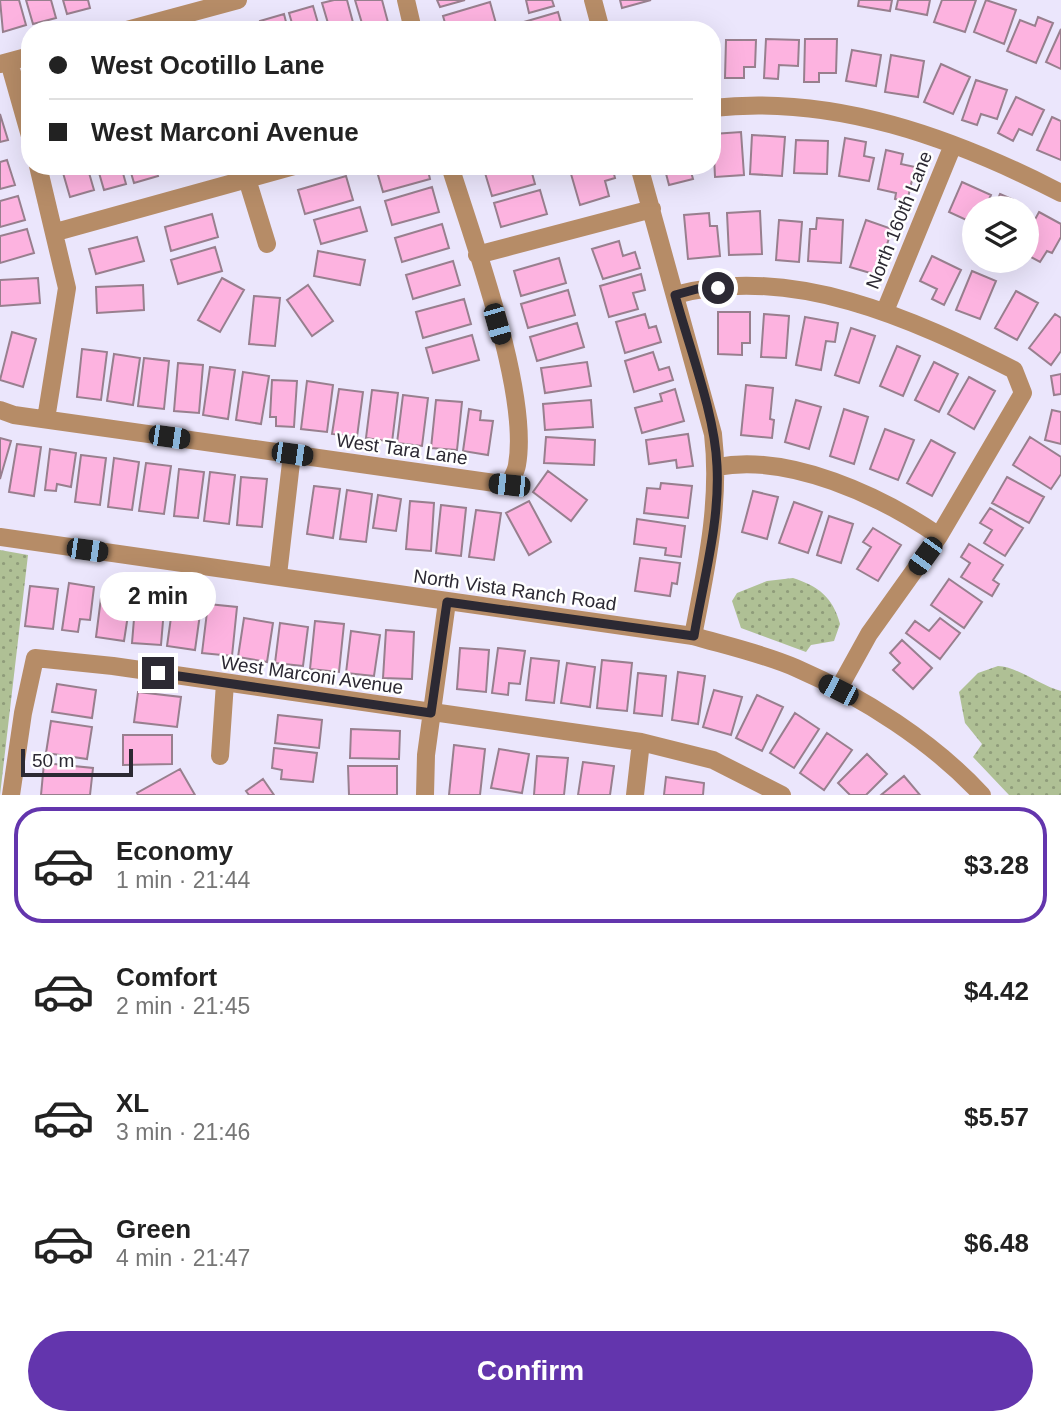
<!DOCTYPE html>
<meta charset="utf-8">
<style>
:root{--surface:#fff;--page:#f2f2f2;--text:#222;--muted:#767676;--line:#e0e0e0;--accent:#6335ad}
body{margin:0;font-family:Helvetica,sans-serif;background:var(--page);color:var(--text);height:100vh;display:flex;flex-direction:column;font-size:26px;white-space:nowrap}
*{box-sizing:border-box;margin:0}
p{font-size:23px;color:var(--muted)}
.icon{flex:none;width:38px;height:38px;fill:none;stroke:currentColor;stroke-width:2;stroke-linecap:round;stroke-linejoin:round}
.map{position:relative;height:795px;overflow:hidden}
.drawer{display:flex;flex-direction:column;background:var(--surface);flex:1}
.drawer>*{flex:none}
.hud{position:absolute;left:21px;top:21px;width:700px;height:154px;border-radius:28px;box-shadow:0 7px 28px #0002;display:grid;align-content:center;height:154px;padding:0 28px;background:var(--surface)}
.tools{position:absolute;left:962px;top:196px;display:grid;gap:14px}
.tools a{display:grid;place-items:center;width:77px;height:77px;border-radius:50%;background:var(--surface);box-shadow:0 7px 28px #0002;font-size:35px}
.scale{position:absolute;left:21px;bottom:18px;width:112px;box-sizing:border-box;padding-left:7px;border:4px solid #2c2933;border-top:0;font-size:19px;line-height:24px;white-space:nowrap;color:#2c2933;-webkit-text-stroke:5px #fff;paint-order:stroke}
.end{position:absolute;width:32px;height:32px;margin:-16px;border:9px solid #2c2933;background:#fff;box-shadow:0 0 0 4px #fff}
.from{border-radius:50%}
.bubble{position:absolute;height:49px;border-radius:24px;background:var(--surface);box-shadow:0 7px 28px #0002;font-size:23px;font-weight:700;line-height:49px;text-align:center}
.car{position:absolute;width:21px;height:42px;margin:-21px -10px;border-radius:9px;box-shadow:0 0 5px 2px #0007;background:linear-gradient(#222 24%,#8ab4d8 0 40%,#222 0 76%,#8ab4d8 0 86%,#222 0)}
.hud b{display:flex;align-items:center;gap:24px;height:66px;font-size:26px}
.hud b+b{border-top:2px solid var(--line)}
.hud i{width:18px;height:18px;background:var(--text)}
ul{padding:12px 0 0;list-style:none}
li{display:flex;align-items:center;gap:21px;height:116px;margin:0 14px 10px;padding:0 14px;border:4px solid transparent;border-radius:28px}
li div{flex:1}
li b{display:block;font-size:26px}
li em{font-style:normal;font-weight:700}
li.active{border-color:var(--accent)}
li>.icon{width:63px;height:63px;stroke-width:1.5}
.action{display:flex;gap:14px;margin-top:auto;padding:14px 28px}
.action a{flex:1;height:80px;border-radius:42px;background:var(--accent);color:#fff;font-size:28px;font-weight:700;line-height:80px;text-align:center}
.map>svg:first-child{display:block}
</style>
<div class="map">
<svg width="1061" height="795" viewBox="0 0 1061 795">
<defs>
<pattern id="grass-dots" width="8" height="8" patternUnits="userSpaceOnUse" patternTransform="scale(1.75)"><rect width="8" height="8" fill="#afc095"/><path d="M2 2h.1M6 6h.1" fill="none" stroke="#8f9c7a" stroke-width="1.8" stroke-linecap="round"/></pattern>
</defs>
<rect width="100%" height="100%" fill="#ebe6fc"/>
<path fill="url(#grass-dots)" d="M0,550L28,555L0,795Z
M793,578C818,586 833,597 840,624L834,641L811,645L806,652L741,628L732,601L737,593L767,581Z
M998,666C1016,666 1041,686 1061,691V795H1009L973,757L982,744L965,723L959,692L978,673Z"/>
<path fill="#fdb3e0" stroke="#987f8e" stroke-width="2" d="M0,0H19L26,25L3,32Z
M26,0H51L56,18L33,24Z
M63,0H88L90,8L67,14Z
M334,0H347L355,30H330L322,3Z
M355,0H382L390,30H364Z
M437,0H465L440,7Z
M526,0H552L554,6L529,13Z
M620,0H651L622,8Z
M859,0H892L890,11L858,6Z
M898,0H930L927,15L896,9Z
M942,0H976L965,32L934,22Z
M986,0L1016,10L1004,44L974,32Z
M490,2L497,27L447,30L443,16Z
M313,6L320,30H294L289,13Z
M558,12L562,26L572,23L574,30H527L524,22Z
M284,14L288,30H262L260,21Z
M1038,17L1053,23L1036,63L1007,51L1020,20L1035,26Z
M250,23L252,30H226Z
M1061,29V69L1046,62Z
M766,39L799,40L798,66L779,65L778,79L764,78Z
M805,39H837L836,73H819V82H804Z
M726,40H756L755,67H744V78H725Z
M852,50L881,55L876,86L846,81Z
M891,55L924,61L918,97L885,92Z
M941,64L970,77L953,114L924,102Z
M976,80L1007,90L997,119L981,114L977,125L962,120Z
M1016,97L1044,110L1032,135L1019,129L1013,141L998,133Z
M0,114L8,140L0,142Z
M1052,117L1061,121V160L1037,150Z
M741,132L744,175L715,177L713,134Z
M752,135L785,137L782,176L750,174Z
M845,138L866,142L864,156L874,158L869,181L839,176Z
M796,140L828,141L827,174L794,173Z
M886,150L903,154L901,164L915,167L907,202L895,199L896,193L878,189Z
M7,160L15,185L0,189V162Z
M61,166H87L94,190L70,197Z
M97,166H121L126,184L104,190Z
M129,166H155L158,176L134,183Z
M166,166H191L168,173Z
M381,166H427L430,179L383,192L376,168Z
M508,166H530L535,184L492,196L485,173Z
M599,166H612L615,178L605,181L609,196L580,205L571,174Z
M664,166H695L690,168L693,179L669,185Z
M346,176L353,200L305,214L298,190Z
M962,182L991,195L985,208H975V224L949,212Z
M432,187L439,212L392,225L385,201Z
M540,190L547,214L501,227L494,203Z
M1000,194L1014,200L1011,208H994Z
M18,196L25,220L0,227V201Z
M360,207L367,231L321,244L314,220Z
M760,211L762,254L729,255L727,213Z
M1039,212L1061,224V237L1052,253L1047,251L1040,262L1027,255V234Z
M709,213L710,226H717L720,256L688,259L684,215Z
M212,214L218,237L171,251L165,227Z
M817,218L843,220L841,263L808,261L810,229H816Z
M779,220L802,222L799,262L776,260Z
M866,220L892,229L877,275L850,267Z
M442,224L449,248L402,262L395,238Z
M27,229L34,253L0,263V236Z
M137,237L144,261L96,274L89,249Z
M619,241L623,256L635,252L640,268L603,279L592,249Z
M215,247L222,271L178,284L171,260Z
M318,251L365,260L360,285L314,276Z
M932,256L961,270L944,305L932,299L937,289L920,281Z
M559,258L566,283L521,296L514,271Z
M453,261L460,285L413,299L406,275Z
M972,271L996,281L980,319L956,310Z
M641,274L645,290L633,293L638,309L609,317L600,286Z
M38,278L40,303L0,306V280Z
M222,278L244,290L220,332L198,320Z
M143,285L144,310L97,313L96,287Z
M308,285L333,321L312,336L287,300Z
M568,290L575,315L528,328L521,304Z
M1016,291L1038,303L1017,340L995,328Z
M254,296L280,298L275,346L249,344Z
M464,299L471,324L423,338L416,312Z
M718,312H750V343H742V355L718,354Z
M645,314L649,328L656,326L661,342L625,353L616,322Z
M764,314L789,316L786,358L761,357Z
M1055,314L1061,318V351L1051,365L1029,348Z
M805,317L838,323L835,342L826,341L821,370L796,365Z
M577,323L584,347L537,361L530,337Z
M851,328L875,336L859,383L835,375Z
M12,332L36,339L23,387L0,380Z
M472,335L479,360L433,373L426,348Z
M897,346L920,356L903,396L880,386Z
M82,349L107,352L101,400L77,397Z
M653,352L659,370L669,367L673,380L634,392L625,361Z
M114,354L140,358L133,405L107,401Z
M144,358L169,361L164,409L138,406Z
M587,362L591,386L545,393L541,368Z
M934,362L958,374L939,412L915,400Z
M178,363L203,365L199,413L174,411Z
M210,367L235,370L228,419L203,415Z
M243,372L269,376L261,424L236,420Z
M1061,374V394L1054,395L1051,376Z
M969,377L995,391L974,429L948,414Z
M272,380L297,381L294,427L276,426V417H270Z
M307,381L333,385L327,432L301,429Z
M746,385L773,388L770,419L774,420L772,438L741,435Z
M339,389L363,392L357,437L332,434Z
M675,389L684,421L642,433L635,408L662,401L660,394Z
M372,390L398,393L392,442L366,438Z
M403,395L428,398L422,446L397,443Z
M436,400L462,402L457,450L431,448Z
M591,400L593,427L545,430L543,404Z
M796,400L821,407L809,449L785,442Z
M469,409L481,411L480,420L493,421L488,455L463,451Z
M844,409L868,417L854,464L830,456Z
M1052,410L1061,412V444L1045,440Z
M885,429L914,440L898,480L870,469Z
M688,434L693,466L677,468L676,460L649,464L646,440Z
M546,437L595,440L594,465L544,463Z
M1030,437L1061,457V474L1051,489L1013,465Z
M0,438L11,441L0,479Z
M931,440L955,453L932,496L907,483Z
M17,444L41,447L34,496L9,492Z
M50,449L76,453L71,487L57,484L56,491L45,490Z
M81,455L106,458L100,505L75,502Z
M114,458L139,462L132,510L108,507Z
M146,463L171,466L164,514L139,511Z
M179,469L204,472L198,518L174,516Z
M548,471L587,500L571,521L533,492Z
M210,472L235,475L229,524L204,521Z
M241,477L267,479L262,527L237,525Z
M1007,477L1044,497L1029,523L992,503Z
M661,483L692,486L688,518L644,513L647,488L660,489Z
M314,486L340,489L333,538L307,534Z
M347,490L372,494L366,542L340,539Z
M753,491L778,497L767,539L742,532Z
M378,495L401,499L396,531L373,528Z
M410,501L434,503L431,551L406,549Z
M529,501L551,542L529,555L506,513Z
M794,502L822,512L808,553L779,543Z
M441,505L466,508L461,556L436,553Z
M990,508L1023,528L1005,556L984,543L992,530L980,523Z
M476,510L501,513L494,560L469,557Z
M829,516L853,524L841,563L817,555Z
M637,519L685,526L681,557L665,555L666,548L634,544Z
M873,528L901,545L878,581L857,569L871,547L863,542Z
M969,544L1003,565L993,580L999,584L992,596L961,577L970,563L961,557Z
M640,558L680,563L677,584L672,583L670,596L635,591Z
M949,579L982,602L964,628L931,605Z
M69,583L94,587L90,620L80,619L78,632L62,630Z
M30,586L58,589L53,629L25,626Z
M136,595L165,597L161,645L132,643Z
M101,598L130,602L124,641L96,637Z
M173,603L201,607L195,650L167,646Z
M208,604L237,607L232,656L202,653Z
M244,618L273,623L267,662L238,657Z
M940,618L960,633L940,659L906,633L915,621L929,631Z
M315,621L344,624L339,672L310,669Z
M280,623L308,627L303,666L275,663Z
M386,630L414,632L412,679L383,678Z
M351,631L380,635L374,676L346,673Z
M902,640L932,668L913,689L893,670L900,663L890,653Z
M460,648L489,650L486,692L457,689Z
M498,648L525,651L520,684L509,683L508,695L492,693Z
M531,658L559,661L554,703L526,700Z
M602,660L632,663L627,711L597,708Z
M567,663L595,667L590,707L561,703Z
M678,672L705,676L698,724L672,720Z
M638,673L666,676L662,716L634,713Z
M57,684L96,690L92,718L52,712Z
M714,690L742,697L731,735L703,727Z
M138,692L181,697L177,727L134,722Z
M757,695L783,707L762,751L736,738Z
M795,713L819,729L794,768L770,753Z
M278,715L322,720L319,748L275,743Z
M51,721L92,727L87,759L46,753Z
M351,729L400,731L399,759L350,758Z
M827,733L852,750L824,790L800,773Z
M123,735H172V764L123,765Z
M454,745L485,749L480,795H449Z
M274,748L317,753L313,782L281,779L282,770L272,768Z
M499,749L529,754L522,793L491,788Z
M867,754L887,774L866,795H850L838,783Z
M537,756L568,758L564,795H534Z
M583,762L614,766L610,795H578Z
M44,763L93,768L90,795H41Z
M348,766H397V795H349Z
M180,769L195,795H138L137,793Z
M904,776L920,795H881Z
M666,777L704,783L703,795H664Z
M263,779L274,795H249L246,791Z"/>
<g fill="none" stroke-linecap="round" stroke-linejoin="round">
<path stroke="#b68c67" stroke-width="18" d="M406,0L413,30
M593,0L601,30
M127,30L238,0
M9,62L30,136
M0,64L30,56
M712,108C834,94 954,138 1061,193
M38,166L67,288L46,419
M639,166L713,434C721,502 706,569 693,636
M247,179L267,244
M56,232L294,166
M477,255L652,209
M675,295C791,263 913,319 1014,370L1023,393L939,536L869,634L838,690
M885,311L953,145
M0,410L14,415L509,485C511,479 516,472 517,465C530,393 473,240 450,166
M717,467C789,453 881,496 939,536
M278,575L292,454
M220,756L225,683
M11,795L23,713L35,658L113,666L641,742L713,760L782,795
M425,795L426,755L447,602
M635,795L641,742"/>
<path stroke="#b68c67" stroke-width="18" d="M0,537L693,636C728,646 764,654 796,668C863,697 933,742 982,795"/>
</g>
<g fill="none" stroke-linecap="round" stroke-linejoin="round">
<path stroke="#2c2933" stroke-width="9" d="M158,673L431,713L447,602L694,636C703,581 720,523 717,466C715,414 689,347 675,295L697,289L718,288"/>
</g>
<g text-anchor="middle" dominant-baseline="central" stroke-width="5" stroke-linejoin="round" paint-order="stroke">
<g font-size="19" fill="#2c2933" stroke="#fff">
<text transform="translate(899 220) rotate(-68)">North 160th Lane</text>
<text transform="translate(402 449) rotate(8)">West Tara Lane</text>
<text transform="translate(515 590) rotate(8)">North Vista Ranch Road</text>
<text transform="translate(312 675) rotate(8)">West Marconi Avenue</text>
</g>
</g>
</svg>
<div class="tools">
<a><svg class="icon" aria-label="layers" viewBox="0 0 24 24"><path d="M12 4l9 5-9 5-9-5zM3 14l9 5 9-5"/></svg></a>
</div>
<div class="scale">50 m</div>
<i class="end from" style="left:718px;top:288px"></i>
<i class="end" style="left:158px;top:673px"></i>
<div class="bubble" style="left:100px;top:572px;width:116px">2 min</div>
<i class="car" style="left:497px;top:324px;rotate:164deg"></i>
<i class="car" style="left:169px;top:437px;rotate:98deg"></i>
<i class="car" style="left:292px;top:454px;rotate:98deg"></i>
<i class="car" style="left:509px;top:485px;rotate:276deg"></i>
<i class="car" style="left:87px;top:550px;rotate:98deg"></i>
<i class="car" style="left:925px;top:556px;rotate:216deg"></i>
<i class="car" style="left:838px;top:690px;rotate:297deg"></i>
<div class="hud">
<b><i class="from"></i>West Ocotillo Lane</b>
<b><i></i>West Marconi Avenue</b>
</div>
</div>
<section class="drawer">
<ul>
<li class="active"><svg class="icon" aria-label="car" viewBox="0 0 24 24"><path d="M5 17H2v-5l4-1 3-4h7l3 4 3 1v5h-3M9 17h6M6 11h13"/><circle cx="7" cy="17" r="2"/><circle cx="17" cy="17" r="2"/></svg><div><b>Economy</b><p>1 min · 21:44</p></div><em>$3.28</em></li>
<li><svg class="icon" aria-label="car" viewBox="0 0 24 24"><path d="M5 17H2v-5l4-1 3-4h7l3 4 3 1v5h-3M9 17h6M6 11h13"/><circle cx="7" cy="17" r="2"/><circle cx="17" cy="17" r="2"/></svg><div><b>Comfort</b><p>2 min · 21:45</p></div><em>$4.42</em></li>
<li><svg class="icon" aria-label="car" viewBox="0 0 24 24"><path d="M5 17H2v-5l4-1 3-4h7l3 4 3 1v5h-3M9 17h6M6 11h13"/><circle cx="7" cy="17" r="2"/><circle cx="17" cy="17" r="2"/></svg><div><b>XL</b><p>3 min · 21:46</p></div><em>$5.57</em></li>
<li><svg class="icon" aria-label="car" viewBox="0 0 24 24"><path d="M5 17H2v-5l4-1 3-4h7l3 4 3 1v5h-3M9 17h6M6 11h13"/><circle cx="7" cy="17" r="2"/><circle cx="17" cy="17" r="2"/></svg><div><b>Green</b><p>4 min · 21:47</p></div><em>$6.48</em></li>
</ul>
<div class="action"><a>Confirm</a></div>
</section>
